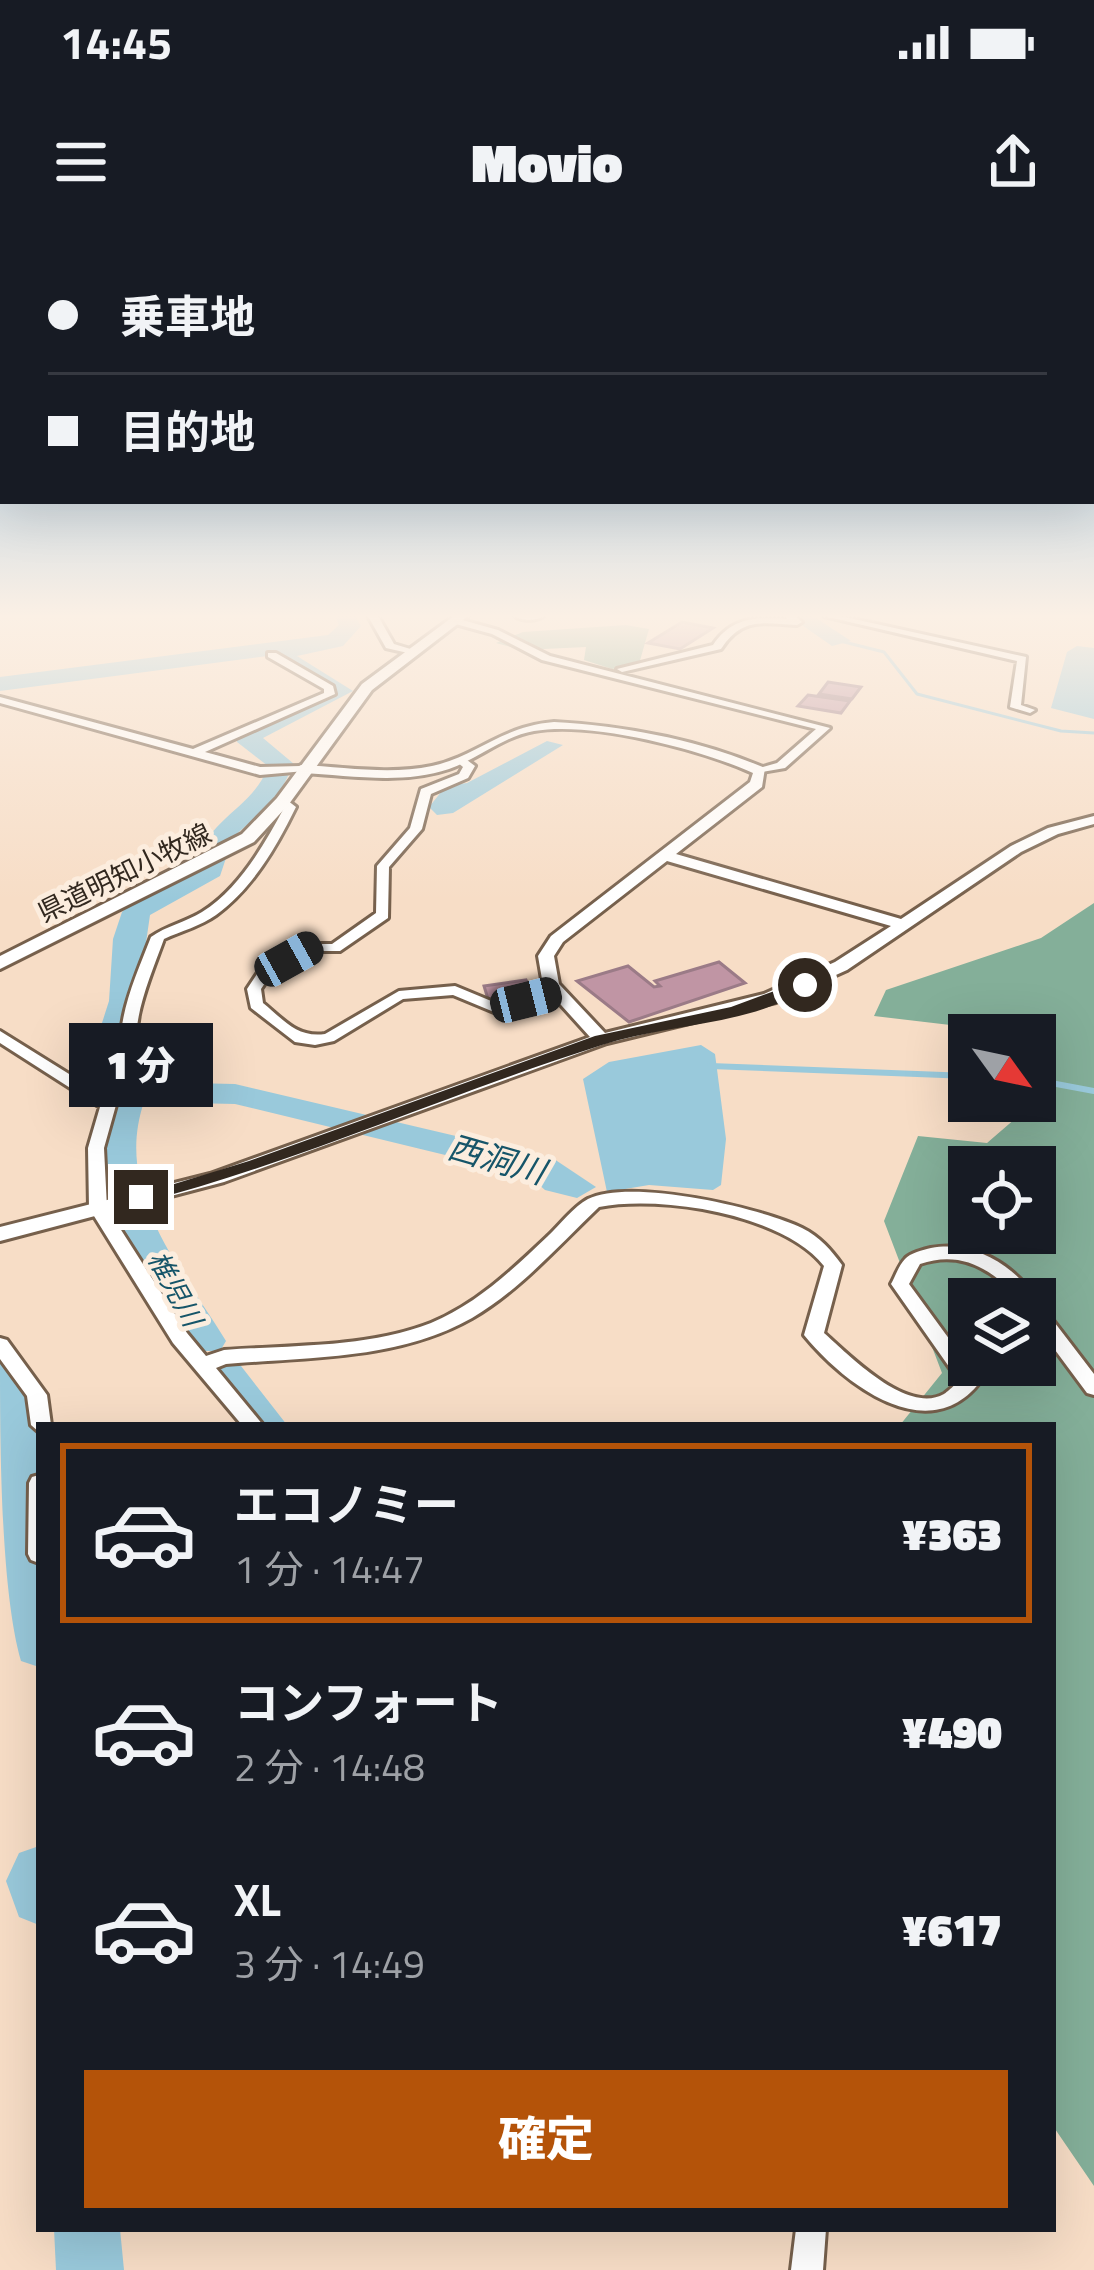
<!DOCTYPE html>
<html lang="ja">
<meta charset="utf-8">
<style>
:root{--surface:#171b24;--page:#20242c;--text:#f1f3f6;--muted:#9ea1a6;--line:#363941;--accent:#b45309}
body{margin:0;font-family:"Titillium Web","Noto Sans JP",sans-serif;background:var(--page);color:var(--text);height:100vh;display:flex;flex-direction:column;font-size:45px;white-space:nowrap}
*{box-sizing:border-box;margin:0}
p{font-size:39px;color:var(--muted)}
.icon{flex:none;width:66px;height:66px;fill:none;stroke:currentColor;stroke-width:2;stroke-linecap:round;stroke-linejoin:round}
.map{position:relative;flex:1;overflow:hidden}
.drawer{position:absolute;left:36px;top:1182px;width:1020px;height:810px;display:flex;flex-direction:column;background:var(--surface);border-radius:0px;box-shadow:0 12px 48px #0002}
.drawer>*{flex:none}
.guide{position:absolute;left:0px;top:0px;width:1095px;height:264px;box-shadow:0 12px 48px #0002;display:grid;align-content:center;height:264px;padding:0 48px;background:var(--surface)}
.needle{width:78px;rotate:123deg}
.controls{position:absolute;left:948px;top:774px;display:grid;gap:24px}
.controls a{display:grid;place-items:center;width:108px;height:108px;border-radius:0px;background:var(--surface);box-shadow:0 12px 48px #0002;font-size:60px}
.end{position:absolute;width:54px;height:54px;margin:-27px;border:15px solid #32281f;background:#fff;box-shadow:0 0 0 6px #fff}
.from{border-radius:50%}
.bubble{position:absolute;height:84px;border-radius:0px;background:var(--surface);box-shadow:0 12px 48px #0002;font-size:39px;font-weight:800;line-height:84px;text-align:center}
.car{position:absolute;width:36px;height:72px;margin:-36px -18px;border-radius:15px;box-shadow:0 0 9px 3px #0007;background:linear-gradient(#222 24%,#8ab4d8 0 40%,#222 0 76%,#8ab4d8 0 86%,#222 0)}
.guide b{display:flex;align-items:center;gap:42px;height:114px;font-size:45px}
.guide b+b{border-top:3px solid var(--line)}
.guide i{width:30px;height:30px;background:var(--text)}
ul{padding:21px 0 0;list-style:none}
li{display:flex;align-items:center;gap:36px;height:180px;margin:0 24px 18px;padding:0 24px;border:6px solid transparent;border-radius:0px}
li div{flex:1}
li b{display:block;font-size:45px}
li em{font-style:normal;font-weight:800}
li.current{border-color:var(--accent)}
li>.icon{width:108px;height:108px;stroke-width:1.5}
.button{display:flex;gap:24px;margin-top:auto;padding:24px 48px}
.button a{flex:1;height:138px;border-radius:0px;background:var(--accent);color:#fff;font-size:48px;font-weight:800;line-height:138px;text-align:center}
.status{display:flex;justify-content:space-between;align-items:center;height:84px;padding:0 60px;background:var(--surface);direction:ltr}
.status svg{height:33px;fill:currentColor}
header{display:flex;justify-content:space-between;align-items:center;height:156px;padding:0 48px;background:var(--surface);font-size:54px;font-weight:800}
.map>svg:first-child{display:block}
</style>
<div class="status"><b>14:45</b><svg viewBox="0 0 49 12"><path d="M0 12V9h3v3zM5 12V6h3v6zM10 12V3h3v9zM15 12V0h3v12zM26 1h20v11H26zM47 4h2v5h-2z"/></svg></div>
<header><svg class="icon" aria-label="menu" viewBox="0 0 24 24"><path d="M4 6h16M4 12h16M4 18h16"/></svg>Movio<svg class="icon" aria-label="share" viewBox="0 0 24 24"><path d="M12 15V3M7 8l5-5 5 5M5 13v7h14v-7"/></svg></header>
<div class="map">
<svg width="1094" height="2030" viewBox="0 0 1094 2030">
<rect width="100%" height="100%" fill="#f7ddc6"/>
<path fill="#84af99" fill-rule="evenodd" d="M626,385L649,389L639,424L612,429L584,420L586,407L522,410L496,403L523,392Z
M1094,663V1946L1053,1886V1185H900L942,1133L884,981L918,896L987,903L1024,871V861H1035V795L874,776L886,750L1041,698ZM969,927H1035V993H969ZM969,1059H1035V1125H969Z"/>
<path fill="#99c9db" d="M1077,406L1094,408V479L1051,468L1067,412Z
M547,501L563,505L453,573L437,575L429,567L446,546L467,543Z
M701,805L715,814L726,899L721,945L713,950L649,945L607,952L583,839L609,822Z"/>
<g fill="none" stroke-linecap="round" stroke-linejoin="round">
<path stroke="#99c9db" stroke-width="3" d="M840,401L884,412L917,454L1061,491L1094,493"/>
<path stroke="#99c9db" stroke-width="6" d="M710,826L969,836
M1035,840L1094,851"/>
<path fill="#99c9db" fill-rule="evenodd" d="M335,376H355L361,386L343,406L297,416L353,451L263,498L294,524L276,560L233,597L220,636L150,675L129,820L142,842L235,844L554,919L596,947L577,958L545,950L528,935L235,864L144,862C113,952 182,1029 226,1101L220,1111H190C139,1028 75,952 114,850L94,808L109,761L113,699L122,672L141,653L197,626C205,578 254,569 268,526L237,502V492L324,450L278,424L275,415L0,451V437L328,395L339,385Z
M789,376H813L851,401L832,406Z
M0,1112C30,1121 41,1156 46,1185H39V1427L21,1421C0,1348 0,1196 0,1112Z
M226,1122L241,1126L287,1185H241L205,1137L211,1126Z
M39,1606V1685L19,1677L6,1641L19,1613Z
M54,1989H120L124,2030H56Z"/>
</g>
<path fill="#c095a4" stroke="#9b7b87" stroke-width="3" d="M682,382L713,388L680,409L648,403Z
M828,442L861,447L852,459L819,454Z
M808,455L850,461L841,473L798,466Z
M719,722L745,743L629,782L577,741L628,726L654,747L660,746L655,741Z
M526,740L533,754L488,759L484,746Z"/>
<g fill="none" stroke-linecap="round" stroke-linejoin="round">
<defs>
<path id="minor" d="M368,376H378L394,404L417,411V415L386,408Z
M515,376H543C537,381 521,381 515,376Z
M785,376H795L802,382L797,385C763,383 742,377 721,409L622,432L617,429L713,405C732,377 756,377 787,379Z
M824,376H840L1026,417L1021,465L1035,470L1030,473L1010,467L1017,421Z
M455,378L498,390L550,416L830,488L785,528L756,533V529L777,523L816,489L542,420L492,394L452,383L450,381Z
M268,413H276L333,446L335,454L205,512L260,527L301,526L307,529L305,531L260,535L0,463V457L193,509L324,453V449L268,417Z
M459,520H467L475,526L468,538L431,554L422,589L389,627L388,678L340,711H313L271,734L261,749L263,763C284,780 297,798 325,794L399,751L455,746L496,763L558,748L565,752L563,755L494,772L453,755L403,759L334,801L315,805L295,802L251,768L247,749L261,728L306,704H332L376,673L377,626L410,588L421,549L459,534L463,527L457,522Z
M283,557L296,567C277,606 252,649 216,675C201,686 181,691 164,699C148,743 128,785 139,832L116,865L104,908L107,968L187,1093L206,1116L224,1110C292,1105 367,1108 431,1083C477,1064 513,1029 548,996C560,985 574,966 588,959C631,938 761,968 802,988C820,997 831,1010 842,1025L824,1093C849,1115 907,1175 944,1154C945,1154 958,1142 959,1141L891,1044C895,1037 899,1025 905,1019C910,1013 923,1010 931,1008C974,1000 1013,1025 1037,1059L1035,1063V1059H1018C992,1028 960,1010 920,1024L909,1044L977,1137L980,1142C928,1209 844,1144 804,1095L824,1026C783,974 661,955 599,967C559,1005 520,1050 472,1078C398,1120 309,1117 226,1124L216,1128L263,1185H242L173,1103L89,968L88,908L100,867L0,803V791L106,857L123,832C113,784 134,741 151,697C166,686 186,682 202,672C239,649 264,605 284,568L277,561Z
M1035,1064L1042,1066L1094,1134V1155L1087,1153L1035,1083Z
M0,1098L7,1100L47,1155L51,1185H39V1192L31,1185L27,1156L0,1119Z
M39,1235V1323L31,1320L28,1314L29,1243L32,1237Z
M796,1989H826L823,2030H791Z"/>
<path id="tertiary" d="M554,482C625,486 699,500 765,528L762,547L676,614L901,679L1011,606L1048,588L1094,576V584L1058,594L1021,612L847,730L776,762L607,803L224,942L0,1001V987L210,934L590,797L543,745L538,716L551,696L750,542L753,533C700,509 592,481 534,491C504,496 478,519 449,529C402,545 349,535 301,533L294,529L301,525C344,527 390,535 432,526C477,516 502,486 554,482ZM667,621L891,686L835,722L764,754L605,793L559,744L554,716L563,702Z"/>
<path id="secondary" d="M454,376H468L372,450L289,564L254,602L0,729V716L242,594L277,558L362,444Z"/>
</defs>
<use href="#minor" stroke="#76604c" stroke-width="6"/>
<use href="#tertiary" stroke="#76604c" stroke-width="6"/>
<use href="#secondary" stroke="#76604c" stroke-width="6"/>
<use href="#minor" fill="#fff" fill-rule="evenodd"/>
<use href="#tertiary" fill="#fff" fill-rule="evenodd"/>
<use href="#secondary" fill="#fff" fill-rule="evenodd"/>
</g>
<linearGradient id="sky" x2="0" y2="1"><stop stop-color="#88bce3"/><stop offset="0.57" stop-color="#fbf0e5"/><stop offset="1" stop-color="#fbf0e5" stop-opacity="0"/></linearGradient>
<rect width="1094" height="660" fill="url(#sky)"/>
<path fill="#32281f" d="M799,742L812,745C755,786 668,783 602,805C447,854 299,922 141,963L132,957L249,921L595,796L731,767Z"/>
<g text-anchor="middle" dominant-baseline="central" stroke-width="10" stroke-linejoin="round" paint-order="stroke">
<g font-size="27" fill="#32281f" stroke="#fcedde">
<text transform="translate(124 632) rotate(-26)">県道明知小牧線</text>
</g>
<g font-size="27" font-style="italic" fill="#165569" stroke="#fcedde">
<text transform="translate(176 1048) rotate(61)">椎児川</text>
</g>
<g font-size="33" font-style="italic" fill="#165569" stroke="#fcedde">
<text transform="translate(497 919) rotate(16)">西洞川</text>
</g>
</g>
</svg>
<div class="controls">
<a><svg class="needle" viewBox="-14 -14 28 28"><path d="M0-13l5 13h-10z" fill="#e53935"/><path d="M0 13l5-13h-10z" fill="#9ea1a6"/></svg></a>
<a><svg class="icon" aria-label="locate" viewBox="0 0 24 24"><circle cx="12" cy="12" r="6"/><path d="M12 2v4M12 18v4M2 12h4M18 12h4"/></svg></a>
<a><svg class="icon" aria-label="layers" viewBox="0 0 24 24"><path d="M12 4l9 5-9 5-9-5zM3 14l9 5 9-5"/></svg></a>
</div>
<i class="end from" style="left:805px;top:745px"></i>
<i class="end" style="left:141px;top:957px"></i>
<div class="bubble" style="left:69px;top:783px;width:144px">1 分</div>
<i class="car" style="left:289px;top:719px;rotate:61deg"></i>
<i class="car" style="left:526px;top:760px;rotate:76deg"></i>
<div class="guide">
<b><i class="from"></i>乗車地</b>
<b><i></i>目的地</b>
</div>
<section class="drawer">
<ul>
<li class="current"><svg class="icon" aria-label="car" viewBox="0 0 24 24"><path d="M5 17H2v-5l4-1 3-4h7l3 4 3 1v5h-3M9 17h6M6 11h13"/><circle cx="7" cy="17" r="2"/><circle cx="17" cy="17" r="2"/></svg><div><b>エコノミー</b><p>1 分 · 14:47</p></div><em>¥363</em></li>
<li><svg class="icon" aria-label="car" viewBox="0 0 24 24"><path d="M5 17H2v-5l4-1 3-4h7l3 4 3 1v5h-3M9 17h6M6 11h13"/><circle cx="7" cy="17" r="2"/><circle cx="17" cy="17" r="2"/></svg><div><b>コンフォート</b><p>2 分 · 14:48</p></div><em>¥490</em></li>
<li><svg class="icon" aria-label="car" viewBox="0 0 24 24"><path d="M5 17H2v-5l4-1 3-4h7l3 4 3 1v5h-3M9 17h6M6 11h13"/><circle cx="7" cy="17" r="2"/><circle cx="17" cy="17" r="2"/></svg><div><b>XL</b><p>3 分 · 14:49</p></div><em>¥617</em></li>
</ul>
<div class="button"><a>確定</a></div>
</section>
</div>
